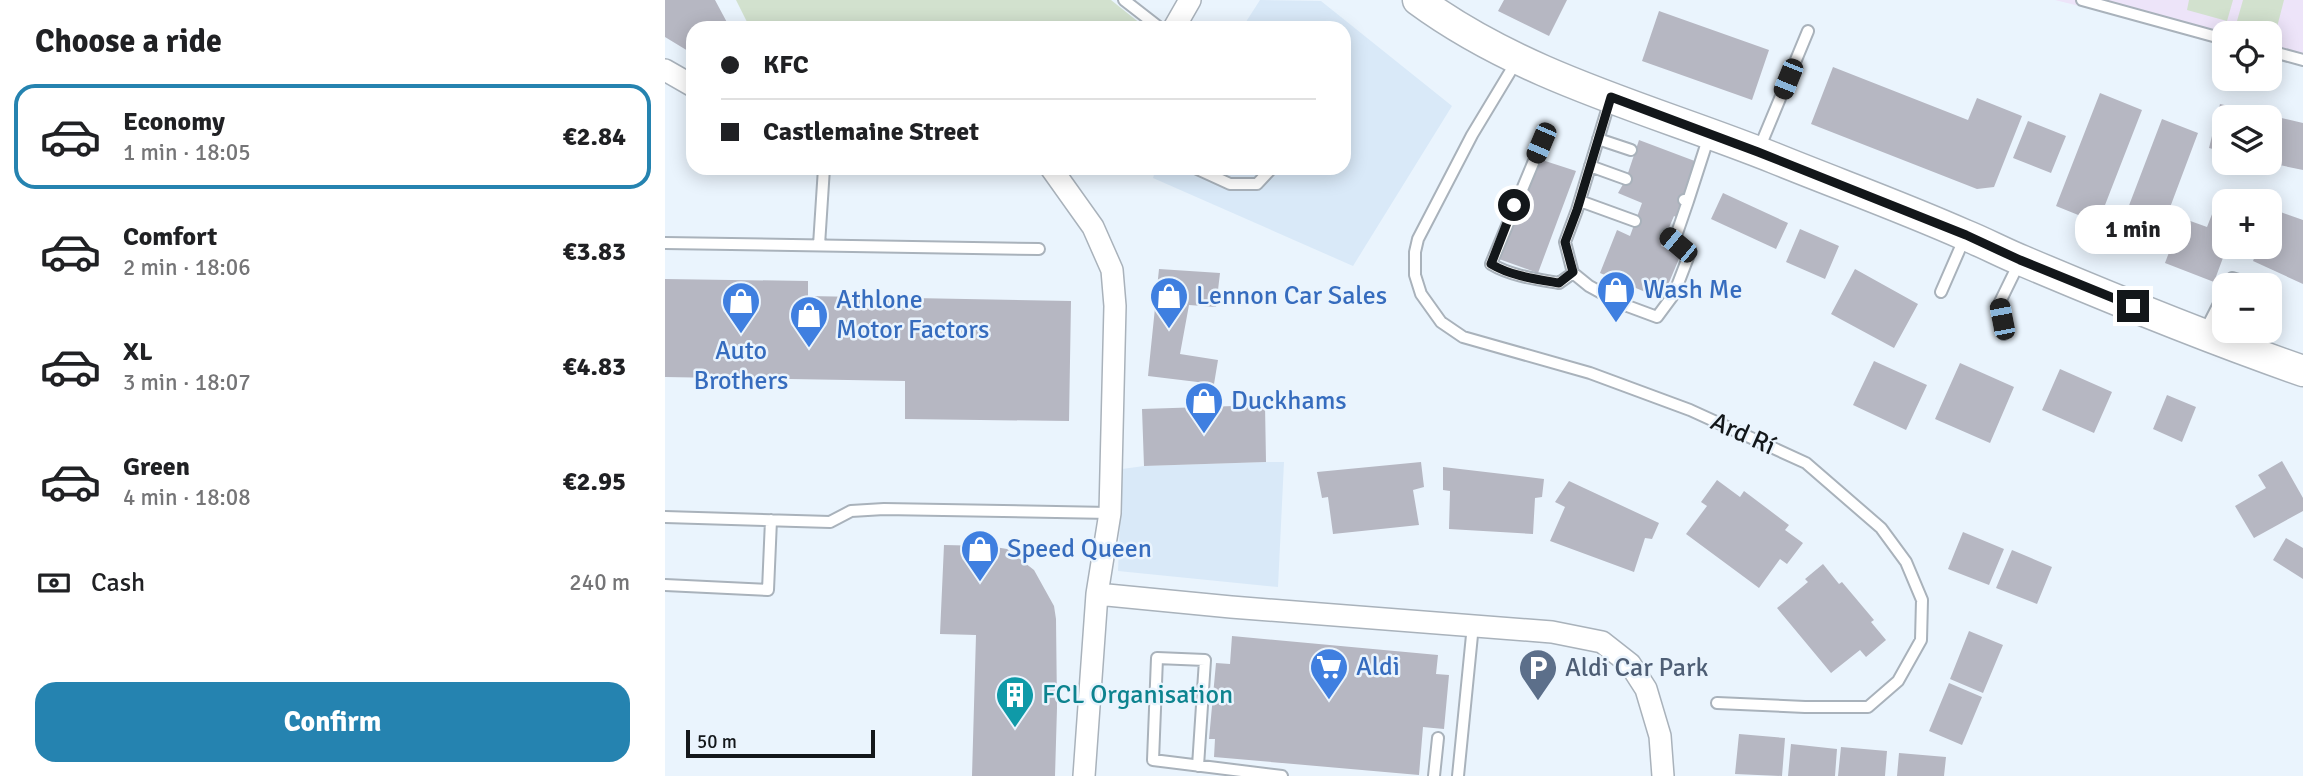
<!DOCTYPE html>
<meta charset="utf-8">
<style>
:root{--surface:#fff;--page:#f6f6f6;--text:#202124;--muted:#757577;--line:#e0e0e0;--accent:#2583b0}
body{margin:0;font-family:Signika,sans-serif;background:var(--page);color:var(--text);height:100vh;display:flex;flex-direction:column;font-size:26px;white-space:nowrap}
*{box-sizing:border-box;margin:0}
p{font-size:23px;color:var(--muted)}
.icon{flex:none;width:38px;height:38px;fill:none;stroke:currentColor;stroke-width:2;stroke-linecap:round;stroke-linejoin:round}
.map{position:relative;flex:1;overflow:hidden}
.drawer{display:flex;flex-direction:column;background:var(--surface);width:665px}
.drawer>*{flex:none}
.banner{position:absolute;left:21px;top:21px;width:665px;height:154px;border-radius:21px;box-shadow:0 4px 18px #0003;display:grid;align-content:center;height:154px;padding:0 35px;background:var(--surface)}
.buttons{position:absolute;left:1547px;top:21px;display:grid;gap:14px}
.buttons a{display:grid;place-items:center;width:70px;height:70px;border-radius:14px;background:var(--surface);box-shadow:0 4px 18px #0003;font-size:35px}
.scale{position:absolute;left:21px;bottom:18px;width:189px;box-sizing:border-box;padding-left:7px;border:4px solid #13171a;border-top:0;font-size:19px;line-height:24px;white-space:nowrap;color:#13171a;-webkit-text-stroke:5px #eaf4fd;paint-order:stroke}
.end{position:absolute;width:32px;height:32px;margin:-16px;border:9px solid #13171a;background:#fff;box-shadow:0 0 0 4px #fff}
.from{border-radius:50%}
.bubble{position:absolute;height:49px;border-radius:21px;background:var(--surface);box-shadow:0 4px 18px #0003;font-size:23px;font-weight:800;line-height:49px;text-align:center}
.car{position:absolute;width:21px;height:42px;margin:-21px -10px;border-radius:9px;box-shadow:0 0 5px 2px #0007;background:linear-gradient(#222 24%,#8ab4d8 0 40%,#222 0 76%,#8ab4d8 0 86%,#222 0)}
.banner b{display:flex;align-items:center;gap:24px;height:66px;font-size:26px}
.banner b+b{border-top:2px solid var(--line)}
.banner i{width:18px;height:18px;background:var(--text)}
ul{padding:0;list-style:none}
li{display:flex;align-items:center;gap:21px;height:105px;margin:0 14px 10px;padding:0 21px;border:4px solid transparent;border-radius:21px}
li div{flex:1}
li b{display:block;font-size:26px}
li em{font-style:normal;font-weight:800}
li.selected{border-color:var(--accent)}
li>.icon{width:63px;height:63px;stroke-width:1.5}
h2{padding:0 35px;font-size:32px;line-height:84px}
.pay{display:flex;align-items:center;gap:18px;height:77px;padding:0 35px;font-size:26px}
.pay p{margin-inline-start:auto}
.cta{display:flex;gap:14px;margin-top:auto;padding:14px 35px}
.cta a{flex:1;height:80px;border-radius:21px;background:var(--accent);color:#fff;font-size:28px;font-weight:800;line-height:80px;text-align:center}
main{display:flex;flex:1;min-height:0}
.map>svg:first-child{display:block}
</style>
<main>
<section class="drawer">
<h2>Choose a ride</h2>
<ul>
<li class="selected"><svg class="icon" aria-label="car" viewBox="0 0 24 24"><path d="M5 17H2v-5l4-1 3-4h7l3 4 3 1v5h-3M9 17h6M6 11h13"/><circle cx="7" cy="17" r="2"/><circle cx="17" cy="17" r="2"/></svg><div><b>Economy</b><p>1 min · 18:05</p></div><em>€2.84</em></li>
<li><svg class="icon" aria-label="car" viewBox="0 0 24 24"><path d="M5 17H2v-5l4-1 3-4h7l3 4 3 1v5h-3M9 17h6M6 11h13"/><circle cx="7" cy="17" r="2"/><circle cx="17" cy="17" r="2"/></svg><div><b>Comfort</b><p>2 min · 18:06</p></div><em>€3.83</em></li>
<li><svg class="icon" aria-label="car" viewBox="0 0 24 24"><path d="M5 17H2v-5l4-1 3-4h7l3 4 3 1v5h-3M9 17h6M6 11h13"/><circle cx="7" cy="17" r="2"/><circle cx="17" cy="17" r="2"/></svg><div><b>XL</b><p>3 min · 18:07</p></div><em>€4.83</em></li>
<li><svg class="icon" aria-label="car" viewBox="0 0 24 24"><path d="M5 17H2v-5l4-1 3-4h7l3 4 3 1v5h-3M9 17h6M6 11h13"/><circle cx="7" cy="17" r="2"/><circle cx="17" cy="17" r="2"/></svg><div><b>Green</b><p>4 min · 18:08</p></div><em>€2.95</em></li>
</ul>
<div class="pay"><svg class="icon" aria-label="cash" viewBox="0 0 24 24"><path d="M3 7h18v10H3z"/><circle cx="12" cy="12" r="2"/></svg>Cash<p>240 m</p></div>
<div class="cta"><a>Confirm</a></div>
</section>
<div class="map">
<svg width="1638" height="776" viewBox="0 0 1638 776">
<rect width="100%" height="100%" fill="#eaf4fd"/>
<path fill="#d9e9f8" d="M595,0L656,1L787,106L688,266L488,178L491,168H679V28H577Z
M601,462H619L613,587L453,571L457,469L479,466Z"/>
<path fill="#ede4f9" d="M1390,0H1638V62L1605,54V33H1559V42Z"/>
<path fill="#d2e1ce" d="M71,0H446L481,28H85Z
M1524,0H1568L1562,21L1522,10Z
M1578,0H1619L1611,31L1572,21Z"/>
<path fill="#b6b7c2" d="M0,0H50L65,28H28V54L0,37Z
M839,0H902L884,36L833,11Z
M994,11L1104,50L1087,100L977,61Z
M1168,67L1303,120L1312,98L1357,116L1329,187L1312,189L1146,124Z
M1435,93L1477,110L1433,223L1391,206Z
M1555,104L1638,123V170L1605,163V117H1559V152L1544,148Z
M1497,119L1533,133L1492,242L1455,229Z
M1363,121L1401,136L1386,173L1348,158Z
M974,140L1035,163L1013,218L1009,216L996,246L1016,254L997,299L935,273L952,230L965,236L977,203L953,193L961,179Z
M874,159L911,171L873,273L834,259L850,221L837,216L844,199L857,200Z
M1058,193L1123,223L1111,249L1046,219Z
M1551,204L1559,207L1558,242L1559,247H1562L1549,282L1500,263L1517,218L1542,227Z
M1610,210L1638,220V284L1588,261L1594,247H1605V222Z
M1135,229L1174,246L1160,279L1121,262Z
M494,269L555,273L551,307L524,305L515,354L553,360L549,384L483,376Z
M1190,269L1253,304L1229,348L1166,314Z
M0,279L143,281V296L406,301L404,421L240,419V381L0,377Z
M1209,361L1262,385L1241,430L1188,405Z
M1295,363L1349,387L1325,443L1270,419Z
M1395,369L1447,392L1429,433L1377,410Z
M1502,395L1531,407L1517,442L1488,429Z
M600,405L601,462L479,466L477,409Z
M1617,461L1638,498V511L1589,538L1570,506L1601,488L1593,475Z
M756,462L759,487L748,490L754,525L668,534L663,497L657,498L652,472Z
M778,467L879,479L877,497L870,498L868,534L784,529L785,491L778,490Z
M1052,480L1075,497L1079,491L1124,525L1120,530L1138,543L1122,564L1115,559L1094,588L1021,534L1042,506L1036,502Z
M904,481L994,523L987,539L980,538L969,572L885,541L900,507L890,502Z
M1298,532L1339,549L1324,585L1283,569Z
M1621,538L1638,548V579L1608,560Z
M279,545L324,546L342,549L369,570L389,606L391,619L392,708L390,776H307L311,635L275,634Z
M1347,550L1387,567L1372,604L1331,588Z
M1158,564L1174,584L1177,582L1209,620L1206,622L1221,640L1201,657L1195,650L1166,673L1112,608L1143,582L1140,579Z
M1304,631L1338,645L1318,693L1285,679Z
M567,636L773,655L771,674L784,675L779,729L758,727L754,775L549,757L550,739H544L551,663L565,664Z
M1284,683L1317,697L1297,745L1264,731Z
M1074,734L1120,738L1117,776L1070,774Z
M1126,744L1172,749L1170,776H1123Z
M1176,747L1222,751L1220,776H1173Z
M1234,753L1281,757L1279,776H1232Z"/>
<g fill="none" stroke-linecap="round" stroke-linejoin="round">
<defs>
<path id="lane" d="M459,0L495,28
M1417,0L1559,39
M1605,51L1638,60
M851,62L807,135L753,239L750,252V275L756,294L776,322L798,337L925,373L1025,410L1141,463L1216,528L1241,562L1257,600L1256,640L1233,681L1203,707H1140L1052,703
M945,100L912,210L900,242L908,273L924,286L957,304L992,317L1009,294L1024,255L1001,235L1012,233L1023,201
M881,132L826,264C846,276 871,279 894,283L908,273
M933,139L966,150
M1094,149L1143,31
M925,166L961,179
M530,168L565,184H592L607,168
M1019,200L1023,201L1044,136
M915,201L970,221
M0,243L374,249
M154,245L159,168
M1564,285L1567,278L1589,285
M1276,292L1300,237
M1539,333L1559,294
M1339,334L1334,304L1355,261
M0,517L165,522L186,511L219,509L445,513
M0,585L103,590L106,520
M533,766L540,660L492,658L488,760L617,776
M769,776L773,738
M793,776L808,625"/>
<path id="street" d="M509,28L525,0
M0,70L28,86
M386,168L428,227L447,270L450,306L445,513L432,594L419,776
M432,594L566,607L887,632L937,642L965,664L981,689L995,736L998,776"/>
<path id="secondary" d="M753,0C859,78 989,110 1109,158C1173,184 1237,207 1300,235C1320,243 1338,253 1358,261C1450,300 1543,338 1638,371"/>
</defs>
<use href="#lane" stroke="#a9b2bb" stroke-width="14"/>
<use href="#street" stroke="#a9b2bb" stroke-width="24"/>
<use href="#secondary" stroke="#a9b2bb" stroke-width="33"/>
<use href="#lane" stroke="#fff" stroke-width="10"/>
<use href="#street" stroke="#fff" stroke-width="21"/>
<use href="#secondary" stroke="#fff" stroke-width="30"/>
</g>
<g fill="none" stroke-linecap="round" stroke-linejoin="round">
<path stroke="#13171a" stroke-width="9" d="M849,205L826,264C846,276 870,279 894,283L908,272L900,242L912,210L946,97L1093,152L1301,235L1355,260L1468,306"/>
</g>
<defs>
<symbol id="shop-pin" viewBox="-11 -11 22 30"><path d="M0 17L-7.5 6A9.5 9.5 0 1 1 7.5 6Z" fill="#3f7fe0" stroke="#eaf4fd"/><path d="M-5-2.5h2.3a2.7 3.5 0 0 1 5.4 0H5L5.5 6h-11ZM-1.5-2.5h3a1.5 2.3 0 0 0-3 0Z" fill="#fff"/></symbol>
<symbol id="supermarket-pin" viewBox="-11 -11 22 30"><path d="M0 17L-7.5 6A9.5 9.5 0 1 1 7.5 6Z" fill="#3f7fe0" stroke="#eaf4fd"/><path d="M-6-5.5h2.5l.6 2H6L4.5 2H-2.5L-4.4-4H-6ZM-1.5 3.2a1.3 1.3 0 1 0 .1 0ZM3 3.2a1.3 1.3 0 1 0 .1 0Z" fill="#fff"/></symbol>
<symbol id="parking-pin" viewBox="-11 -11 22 30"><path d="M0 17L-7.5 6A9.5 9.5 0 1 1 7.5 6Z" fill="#5c6f8a" stroke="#eaf4fd"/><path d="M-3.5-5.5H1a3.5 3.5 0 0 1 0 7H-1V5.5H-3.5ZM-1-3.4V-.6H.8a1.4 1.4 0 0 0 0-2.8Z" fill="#fff"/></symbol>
<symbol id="building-pin" viewBox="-11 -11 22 30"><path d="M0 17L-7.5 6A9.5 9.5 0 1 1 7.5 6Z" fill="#0f9aa8" stroke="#eaf4fd"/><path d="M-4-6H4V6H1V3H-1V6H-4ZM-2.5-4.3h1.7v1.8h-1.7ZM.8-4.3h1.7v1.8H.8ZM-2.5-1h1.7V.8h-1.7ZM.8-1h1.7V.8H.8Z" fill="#fff"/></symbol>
</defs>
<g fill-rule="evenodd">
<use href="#shop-pin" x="929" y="268" width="44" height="60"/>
<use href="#shop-pin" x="482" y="274" width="44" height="60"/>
<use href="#shop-pin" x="54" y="279" width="44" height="60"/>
<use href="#shop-pin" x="122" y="293" width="44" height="60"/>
<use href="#shop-pin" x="517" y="379" width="44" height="60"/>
<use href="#shop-pin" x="293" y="527" width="44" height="60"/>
<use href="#supermarket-pin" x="642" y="645" width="44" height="60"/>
<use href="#parking-pin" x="851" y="646" width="44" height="60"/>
<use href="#building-pin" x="328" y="673" width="44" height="60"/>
</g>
<g text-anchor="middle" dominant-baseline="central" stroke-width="5" stroke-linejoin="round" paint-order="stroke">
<g font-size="26" fill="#366cbe" stroke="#eaf4fd" text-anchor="start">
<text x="978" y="290">Wash Me</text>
<text x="531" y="296">Lennon Car Sales</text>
<text x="171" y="300">Athlone<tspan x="171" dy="30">Motor Factors</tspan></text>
<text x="76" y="351" text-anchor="middle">Auto<tspan x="76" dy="30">Brothers</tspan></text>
<text x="566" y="401">Duckhams</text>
<text x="342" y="549">Speed Queen</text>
<text x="691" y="667">Aldi</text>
</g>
<g font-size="26" fill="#13171a" stroke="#eaf4fd">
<text transform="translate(1078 434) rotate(24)">Ard Rí</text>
</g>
<g font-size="26" fill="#4e5e75" stroke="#eaf4fd" text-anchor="start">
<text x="900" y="668">Aldi Car Park</text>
</g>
<g font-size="26" fill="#0d838f" stroke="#eaf4fd" text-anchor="start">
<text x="377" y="695">FCL Organisation</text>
</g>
</g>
</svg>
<div class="buttons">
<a><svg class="icon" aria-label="locate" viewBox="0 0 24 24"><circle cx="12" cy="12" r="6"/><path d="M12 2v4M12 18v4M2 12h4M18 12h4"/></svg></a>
<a><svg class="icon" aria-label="layers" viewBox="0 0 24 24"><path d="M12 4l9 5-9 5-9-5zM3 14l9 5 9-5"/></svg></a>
<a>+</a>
<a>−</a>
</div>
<div class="scale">50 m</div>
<i class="end from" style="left:849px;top:205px"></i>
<i class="end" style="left:1468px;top:306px"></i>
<div class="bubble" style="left:1410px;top:205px;width:116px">1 min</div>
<i class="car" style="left:1123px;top:79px;rotate:202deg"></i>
<i class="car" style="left:876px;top:143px;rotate:203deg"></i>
<i class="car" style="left:1013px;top:245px;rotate:310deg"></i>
<i class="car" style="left:1337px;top:319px;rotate:349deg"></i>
<div class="banner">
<b><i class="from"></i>KFC</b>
<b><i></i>Castlemaine Street</b>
</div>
</div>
</main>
